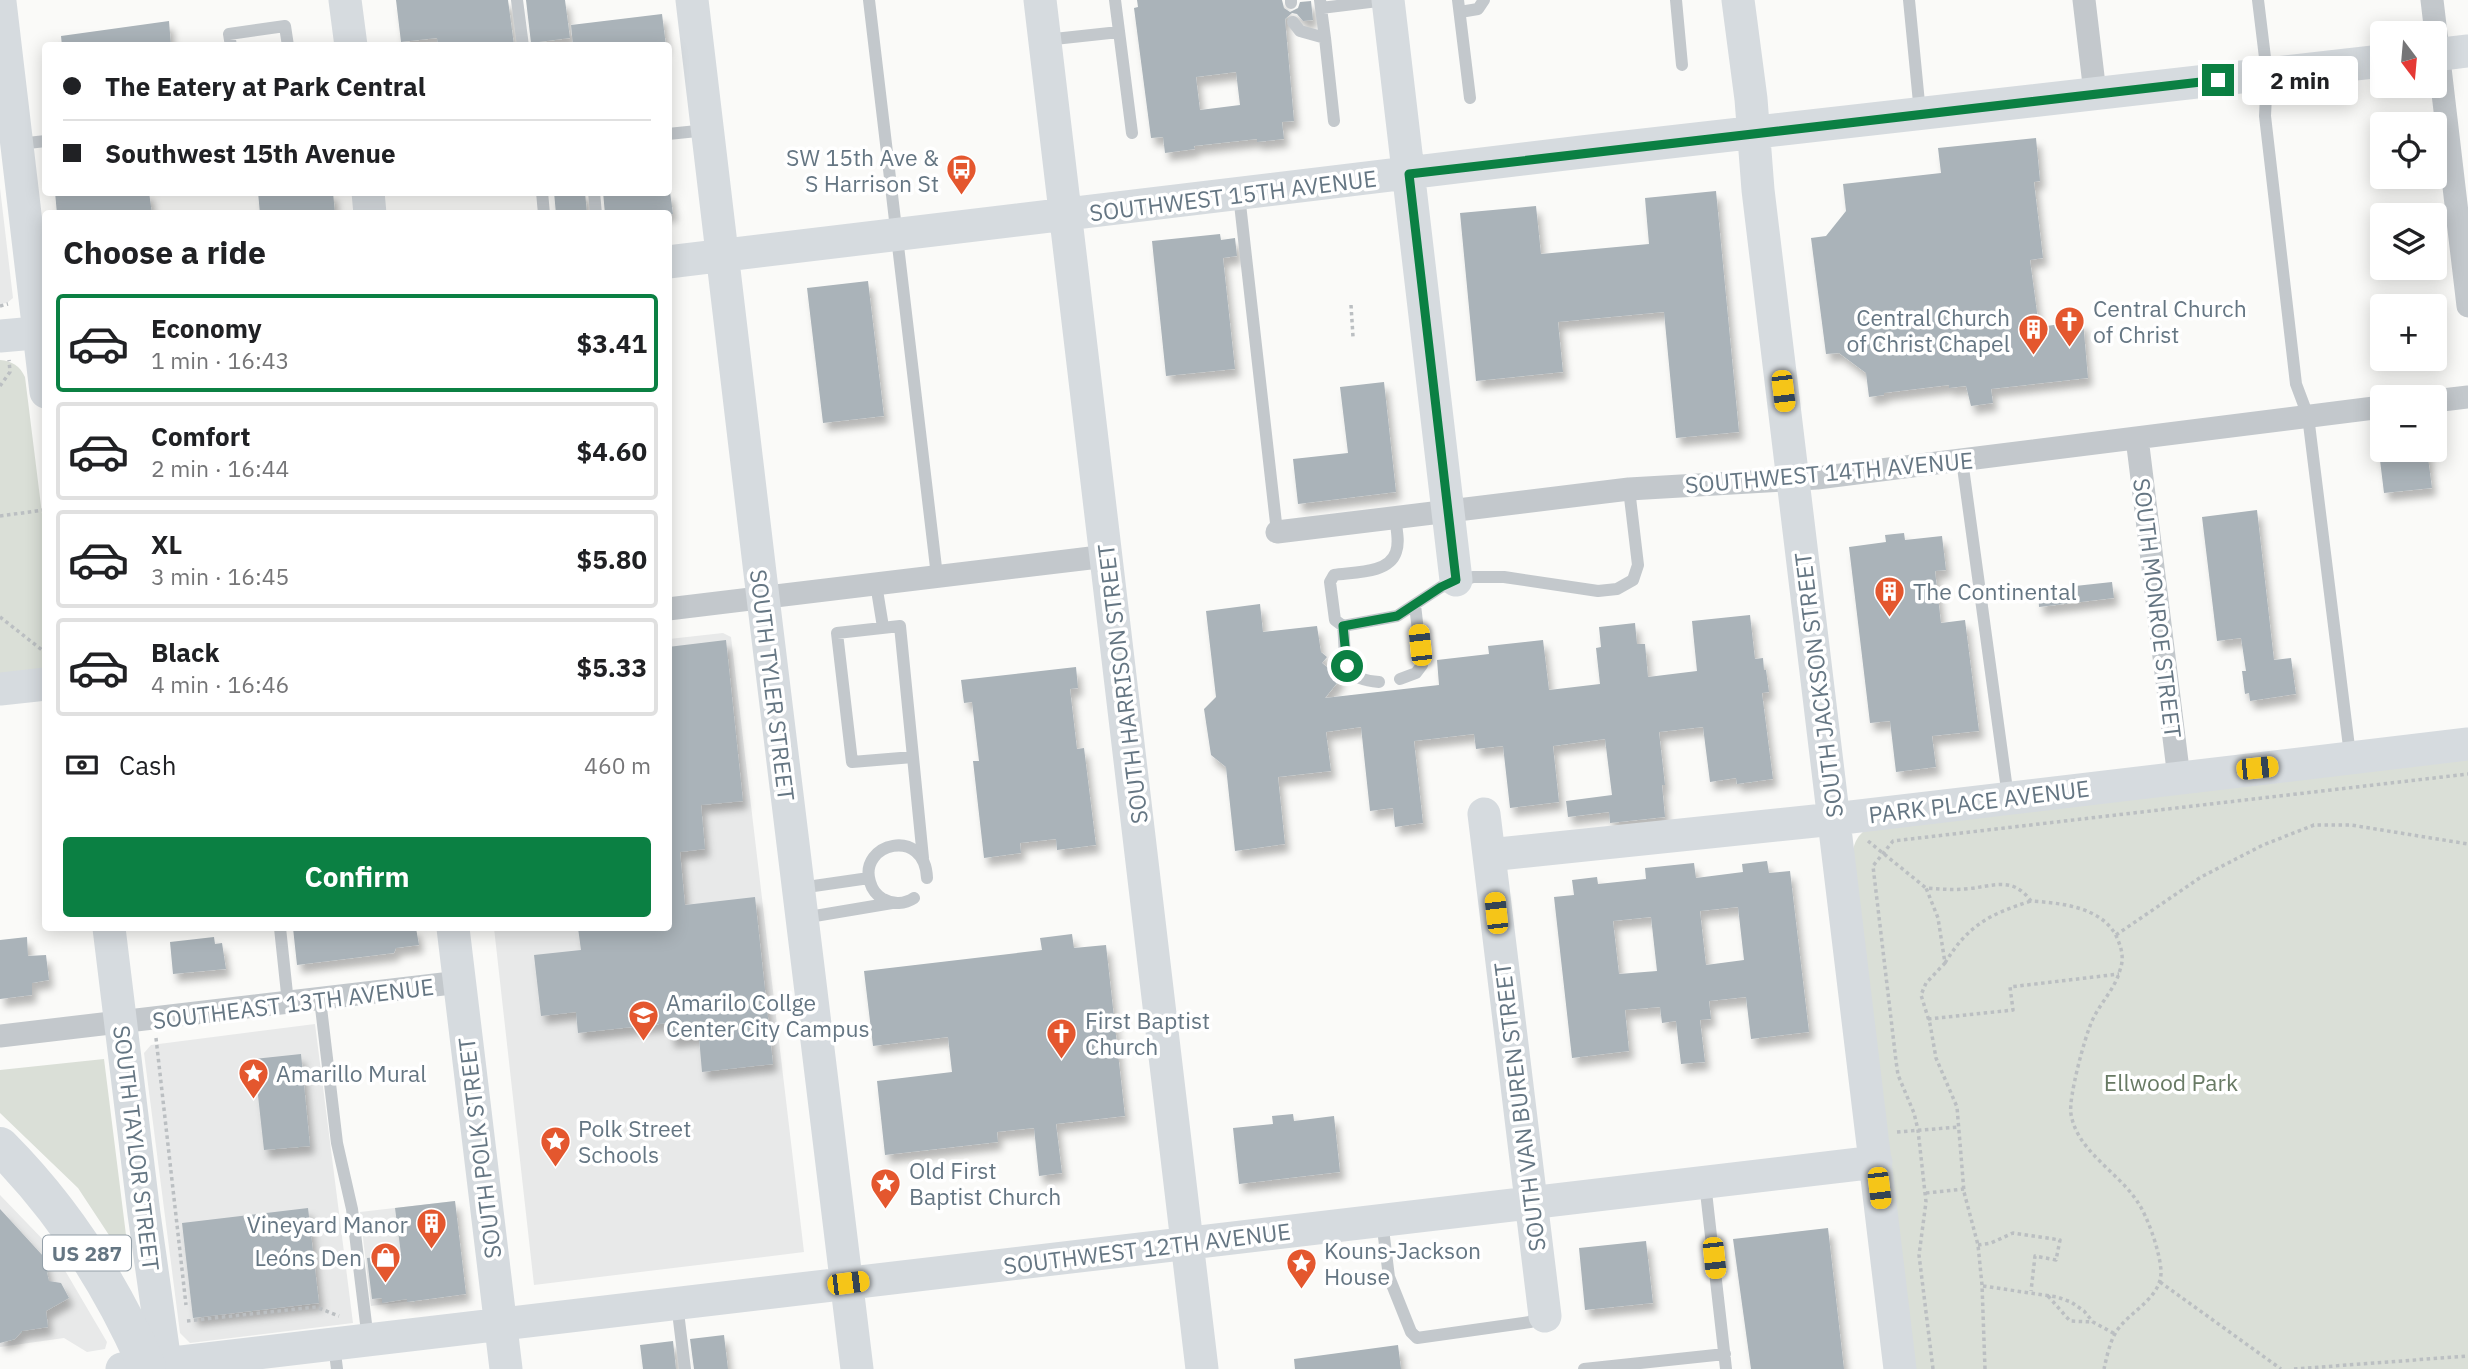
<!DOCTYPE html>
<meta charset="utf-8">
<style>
:root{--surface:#fff;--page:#f2f2f2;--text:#202124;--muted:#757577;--line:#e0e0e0;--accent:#0b8043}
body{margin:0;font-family:"IBM Plex Sans",sans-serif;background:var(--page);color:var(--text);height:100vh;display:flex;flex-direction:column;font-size:26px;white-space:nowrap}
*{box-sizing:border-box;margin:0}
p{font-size:23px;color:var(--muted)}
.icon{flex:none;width:38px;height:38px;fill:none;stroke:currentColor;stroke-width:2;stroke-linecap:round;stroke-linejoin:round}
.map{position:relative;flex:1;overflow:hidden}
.sheet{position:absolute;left:42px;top:210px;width:630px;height:721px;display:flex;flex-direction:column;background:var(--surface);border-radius:7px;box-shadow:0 4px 18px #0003}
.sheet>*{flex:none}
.guide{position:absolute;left:42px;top:42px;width:630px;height:154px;border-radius:7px;box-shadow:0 4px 18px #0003;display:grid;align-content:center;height:154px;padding:0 21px;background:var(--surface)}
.needle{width:46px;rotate:164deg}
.tools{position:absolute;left:2370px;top:21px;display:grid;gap:14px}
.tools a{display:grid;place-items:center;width:77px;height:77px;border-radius:7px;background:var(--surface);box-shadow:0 4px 18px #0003;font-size:35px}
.end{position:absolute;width:32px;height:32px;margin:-16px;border:9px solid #0b8043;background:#fff;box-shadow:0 0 0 4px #fff}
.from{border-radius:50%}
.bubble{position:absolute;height:49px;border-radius:7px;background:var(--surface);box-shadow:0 4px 18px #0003;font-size:23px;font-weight:700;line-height:49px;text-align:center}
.car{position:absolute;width:21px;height:42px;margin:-21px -10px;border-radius:9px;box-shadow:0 0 5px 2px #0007;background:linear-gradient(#f5c518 24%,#345 0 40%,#f5c518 0 76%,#345 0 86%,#f5c518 0)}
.guide b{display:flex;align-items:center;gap:24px;height:66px;font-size:26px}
.guide b+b{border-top:2px solid var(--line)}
.guide i{width:18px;height:18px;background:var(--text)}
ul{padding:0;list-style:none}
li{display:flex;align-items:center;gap:21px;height:98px;margin:0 14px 10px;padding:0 7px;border:4px solid var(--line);border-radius:7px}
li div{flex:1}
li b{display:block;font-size:26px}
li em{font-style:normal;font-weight:700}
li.selected{border-color:var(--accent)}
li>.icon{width:63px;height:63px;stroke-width:1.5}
h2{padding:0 21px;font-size:32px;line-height:84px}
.pay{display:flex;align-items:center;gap:18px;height:77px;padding:0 21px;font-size:26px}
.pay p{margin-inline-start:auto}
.primary-button{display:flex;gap:14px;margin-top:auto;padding:14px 21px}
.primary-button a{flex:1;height:80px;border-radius:7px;background:var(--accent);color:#fff;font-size:28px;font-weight:700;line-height:80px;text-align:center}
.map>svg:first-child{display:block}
</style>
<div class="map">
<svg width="2468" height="1369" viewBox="0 0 2468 1369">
<defs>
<filter id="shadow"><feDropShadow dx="4.5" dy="8" stdDeviation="3.5" flood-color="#0004"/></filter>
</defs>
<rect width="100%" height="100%" fill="#fafaf8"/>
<path fill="#e8e9e9" d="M0,188L13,298L7,303L0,304Z
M723,633L731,637L804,1252L534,1285L494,928H668L669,639Z
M315,1024L353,1323L190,1343L180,1333L144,1053L151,1045Z
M0,1195L53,1250L107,1342L105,1349L87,1352L64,1338L0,1347Z
M455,1201L466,1294L371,1306L360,1212Z"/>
<path fill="#dadfd7" d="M0,360C12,361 20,366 25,377L46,546L45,672L0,678Z
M2468,759V1369H1915L1853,850C1855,841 1858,836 1865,830Z
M104,1059L130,1267L78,1188L0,1113V1070Z"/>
<path fill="#aab3b9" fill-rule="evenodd" filter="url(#shadow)" d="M396,0H508L514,45L438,46L437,38L401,42Z
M526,0H565L570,38L531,43Z
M1137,0H1282L1284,8L1290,12L1298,8L1300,2L1311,1L1313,20L1303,21L1297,14L1292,13L1285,19L1294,121L1282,122L1284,139L1257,142V139L1194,146L1195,149L1165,153L1163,137L1151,138L1134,8L1138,7ZM1236,72L1240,105L1200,110L1196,77Z
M662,14L666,46H573L571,25Z
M169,21L171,46H62L61,36Z
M2036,138L2040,181L2034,182L2043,258L2030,260L2039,327L2083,321L2088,378L1991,389L1993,403L1971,406L1966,386L1949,388V385L1884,393V395L1869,397L1866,373L1839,353L1826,354L1811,238L1826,236L1846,211L1843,184L1941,173L1938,148Z
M1716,191L1739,432L1676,438L1664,312L1558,322L1563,372L1476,381L1460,213L1536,206L1541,254L1649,244L1645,198Z
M55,192H149L152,214H57Z
M258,192H333L335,214H260Z
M554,192H585L587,214H556Z
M603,192H670L673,214H605Z
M1220,234L1221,240L1235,238L1237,256L1223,258L1235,369L1166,376L1152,241Z
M868,281L884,416L823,423L807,288Z
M1384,382L1396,492L1298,504L1293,459L1348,453L1340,387Z
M2396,450H2427L2432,488L2384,493L2379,452Z
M2257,510L2274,660L2291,658L2296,694L2250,701L2249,693L2245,694L2242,671H2246L2241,638L2217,641L2202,517Z
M1904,533L1905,540L1942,536L1946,570L1935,571L1941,623L1965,620L1979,731L1932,736L1936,767L1896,772L1890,721L1870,723L1849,547L1886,542L1885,535Z
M2112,582L2114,598L2039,607L2038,590Z
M1260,604L1263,632L1317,626L1321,652L1327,657L1322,663L1341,678L1325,698L1439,685L1437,660L1489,654L1488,646L1543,640L1549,690L1600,684L1596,648L1601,647L1599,627L1635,623L1637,644H1645L1648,677L1697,671L1692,621L1750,615L1755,659L1763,658L1764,670H1766L1769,692L1762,693L1773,779L1737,784L1736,778L1710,782L1703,727L1659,732L1665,785H1662L1665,817L1610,823L1609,812L1568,817L1566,801L1612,795L1605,739L1553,746L1559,802L1510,808L1503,746L1476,749L1474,734L1414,741L1423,823L1395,827L1393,808L1370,811L1361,727L1326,732L1331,771L1278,777L1285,844L1235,851L1226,767L1211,755L1204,709L1216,697L1206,611Z
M726,640L743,801L701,805L705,849L680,852L685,905L755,897L773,1064L702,1072L699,1037L670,1040L668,1023L578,1033L576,1012L541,1016L534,955L581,950L578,928H668V647Z
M1076,667L1078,688L1070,689L1077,749L1084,748L1096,845L1057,850L1056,839L1020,843L1021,853L984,858L973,761H979L972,702L964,703L961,680Z
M1767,861L1769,873L1790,871L1809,1032L1751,1039L1746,997L1709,1001L1711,1019L1700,1020L1705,1062L1681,1064L1676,1021L1662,1023L1660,1007L1625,1010L1629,1051L1572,1058L1554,897L1574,895L1572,880L1597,877L1598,884L1646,879L1645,868L1694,863L1696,878L1743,872L1742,864ZM1738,907L1744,960L1706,965L1700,911ZM1651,917L1657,971L1619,974L1613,921Z
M293,928H416L419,945L396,948L394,953L297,965Z
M1072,934L1074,948L1106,945L1125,1116L1056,1124L1062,1173L1039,1176L1034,1128L997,1132L998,1142L885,1155L877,1081L952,1072L948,1037L873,1046L864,971L1042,950L1040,938Z
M27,937L28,956L46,955L49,980L32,983V995L0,999V940Z
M214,937L215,944L222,943L226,969L173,974L170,942Z
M301,1054L310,1146L264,1150L254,1059Z
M1293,1114L1294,1121L1334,1116L1340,1172L1239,1184L1233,1128L1273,1124L1272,1116Z
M455,1201L466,1294L407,1302V1299L382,1303V1298L372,1299L367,1258L401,1254L395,1208Z
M308,1208L319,1303L193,1318L182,1223Z
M0,1209L43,1256L49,1281L61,1283L69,1298L46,1311L48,1327L22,1331L15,1339L0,1343Z
M1828,1228L1844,1369H1751L1733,1239Z
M1646,1241L1653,1303L1585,1310L1579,1248Z
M724,1335L728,1369H694L690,1339Z
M673,1341L676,1369H643L640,1345Z
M1398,1345L1401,1369H1295L1294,1359Z"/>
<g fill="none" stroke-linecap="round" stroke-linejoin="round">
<path stroke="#bbbfc2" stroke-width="3.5" stroke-dasharray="3.5 3.5" stroke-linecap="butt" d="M1351,305L1353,337
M0,306L8,304
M0,386L10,372L9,360
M0,516L44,510
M0,617L42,650L46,649
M1868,841L1926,888
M2116,935L2201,877L2263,845L2314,825H2351L2468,844
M1945,963C1968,925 1990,914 2031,901
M1928,1019L2013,1010L2010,987L2119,974
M156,1038L186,1305
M1897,1132L1959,1127
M1926,1193L1964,1189
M1978,1245L1991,1243L2013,1233L2060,1240L2056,1260L2035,1256L2031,1291
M2160,1282L2281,1369
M1983,1286L2057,1297L2071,1302L2084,1311L2093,1322L2115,1334
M2048,1296L2070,1321L2093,1322
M187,1321L316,1307L339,1316
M1933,1369L1919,1255L1926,1202L1918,1130L1914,1113L1898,1075L1896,1061L1873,866L1893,841L2468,774
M1985,1369L1982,1285L1978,1245L1964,1192L1957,1107L1936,1058L1930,1024L1921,995L1926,983L1945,963L1938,918L1926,888C1939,889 1952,890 1965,889C1992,887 2012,875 2031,901C2061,903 2105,907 2118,940C2122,950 2124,959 2120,970C2115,989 2100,1003 2092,1021C2085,1036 2068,1099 2071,1114C2077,1151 2117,1171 2137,1201C2148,1217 2160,1252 2161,1271C2162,1297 2131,1311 2118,1329C2110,1340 2107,1356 2104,1369
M2294,1369L2468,1356"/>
<path stroke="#c3c8cc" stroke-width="12" d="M517,0L523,46
M869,0L937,576
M1115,0L1132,133
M1291,0V3
M1320,0L1321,8L1386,0
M1458,0L1470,98
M1676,0L1682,65
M1909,0L1920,113
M2258,0L2267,74L2265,116L2296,384L2308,416L2350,755
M1460,12L1478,9L1484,0
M1293,22L1300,31L1325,38L1321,8
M1325,38L1334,121
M1045,40L1119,32
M231,46L229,34L285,26L288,46
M668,134L707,130
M18,144L46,141
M542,192L544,214
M594,192L596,214
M1239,195L1277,532
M1962,460L2008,797
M1395,517C1396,527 1400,542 1396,552C1389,574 1353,572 1334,575L1330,582L1335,620L1343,626L1397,616L1441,587L1473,577H1504L1598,591L1617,589L1633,580L1638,565L1629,489
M876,584L883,627
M1343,626C1347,660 1338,679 1379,682
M1400,679L1416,673L1422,665L1415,605
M913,757L852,762L837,633L900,626L923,858
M800,888L869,878
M914,898C905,904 893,905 883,899C877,896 872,889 870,882C858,843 925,826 927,878
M803,918L892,903
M280,928L288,1003
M320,999L337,1143L352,1209L368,1340
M1705,1183L1726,1369
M1382,1221L1389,1277L1411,1332L1417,1338L1530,1322L1544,1312
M677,1304L685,1369
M334,1345L337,1369
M1584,1369L1725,1354"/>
<path stroke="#c3c8cc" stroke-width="23" d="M2084,0L2095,93
M2432,0L2468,306
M2434,401L2468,397
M2137,438L2179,778
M1277,532L1629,489L1817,478L2382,407
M668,609L1107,556
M0,1036L460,982"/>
<path stroke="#d6dbdf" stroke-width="33" d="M345,0L351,46
M692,0L760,573L857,1369
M1040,0L1202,1369
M1388,0L1456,580
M1738,0L1751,99L1758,190L1900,1369
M0,2L46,392
M2434,55L2468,51
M368,192L370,214
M668,262L1582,152L2382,61
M0,336L46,332
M0,689L46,684
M1484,814L1545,1316
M1489,855L1834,819L2468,744
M109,928L144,1214L166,1369
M453,928L506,1369
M122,1369L1876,1162"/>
<path stroke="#d6dbdf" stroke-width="38" d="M0,1146C64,1210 111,1284 147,1366"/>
</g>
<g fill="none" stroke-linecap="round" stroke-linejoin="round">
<path stroke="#0b8043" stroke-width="9" d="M1347,666L1343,626L1397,616L1441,587L1456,580L1409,174L2218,80"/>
</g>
<defs>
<symbol id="bus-pin" viewBox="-11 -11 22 30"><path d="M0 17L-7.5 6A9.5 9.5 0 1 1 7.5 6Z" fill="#e4572e" stroke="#fff"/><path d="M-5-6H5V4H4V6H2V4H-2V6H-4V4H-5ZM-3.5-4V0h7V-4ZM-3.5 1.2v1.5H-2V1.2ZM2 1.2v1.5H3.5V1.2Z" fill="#fff"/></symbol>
<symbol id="church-pin" viewBox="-11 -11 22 30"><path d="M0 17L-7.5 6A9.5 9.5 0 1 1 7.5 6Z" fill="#e4572e" stroke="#fff"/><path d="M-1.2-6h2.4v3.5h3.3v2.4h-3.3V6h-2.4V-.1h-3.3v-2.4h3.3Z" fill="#fff"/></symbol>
<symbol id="building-pin" viewBox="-11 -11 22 30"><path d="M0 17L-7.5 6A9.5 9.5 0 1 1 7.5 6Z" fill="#e4572e" stroke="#fff"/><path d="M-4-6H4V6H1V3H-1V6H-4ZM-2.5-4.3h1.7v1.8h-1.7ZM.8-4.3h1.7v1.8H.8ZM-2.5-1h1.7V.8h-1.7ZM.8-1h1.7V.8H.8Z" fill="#fff"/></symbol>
<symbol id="university-pin" viewBox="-11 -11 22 30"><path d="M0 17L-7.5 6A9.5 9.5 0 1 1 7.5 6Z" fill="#e4572e" stroke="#fff"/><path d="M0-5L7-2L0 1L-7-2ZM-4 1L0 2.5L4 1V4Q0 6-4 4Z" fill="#fff"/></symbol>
<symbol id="sight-pin" viewBox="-11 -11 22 30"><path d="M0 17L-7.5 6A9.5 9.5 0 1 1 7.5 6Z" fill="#e4572e" stroke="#fff"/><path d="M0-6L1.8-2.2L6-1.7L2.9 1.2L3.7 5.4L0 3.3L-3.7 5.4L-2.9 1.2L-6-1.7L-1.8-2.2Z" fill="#fff"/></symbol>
<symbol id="shop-pin" viewBox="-11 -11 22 30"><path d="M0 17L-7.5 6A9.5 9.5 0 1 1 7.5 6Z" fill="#e4572e" stroke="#fff"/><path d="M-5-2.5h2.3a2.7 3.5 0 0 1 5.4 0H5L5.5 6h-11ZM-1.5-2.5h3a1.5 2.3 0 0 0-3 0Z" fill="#fff"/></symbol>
</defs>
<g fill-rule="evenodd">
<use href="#bus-pin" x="944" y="152" width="35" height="47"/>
<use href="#church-pin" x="2052" y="304" width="35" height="47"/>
<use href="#building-pin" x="2016" y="312" width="35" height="47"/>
<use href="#building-pin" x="1872" y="574" width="35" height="47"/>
<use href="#university-pin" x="626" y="998" width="35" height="47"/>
<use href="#church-pin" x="1044" y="1016" width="35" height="47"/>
<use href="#sight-pin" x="236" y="1056" width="35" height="47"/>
<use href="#sight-pin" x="538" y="1124" width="35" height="47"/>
<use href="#sight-pin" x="868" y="1166" width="35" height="47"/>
<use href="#building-pin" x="414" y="1206" width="35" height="47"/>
<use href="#shop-pin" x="368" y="1240" width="35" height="47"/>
<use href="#sight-pin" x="1284" y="1246" width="35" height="47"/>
</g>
<g text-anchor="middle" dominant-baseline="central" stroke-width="7" stroke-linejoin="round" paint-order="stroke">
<rect fill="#fff" stroke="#939fa8" stroke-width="2" x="43" y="1235.5" width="88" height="35" rx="5"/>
<g font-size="21" font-weight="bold" fill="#657683">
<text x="87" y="1253">US 287</text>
</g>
<g font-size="23" fill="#657683" stroke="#fff" text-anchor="start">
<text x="939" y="157" text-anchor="end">SW 15th Ave &amp;<tspan x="939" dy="26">S Harrison St</tspan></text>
<text x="2093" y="308">Central Church<tspan x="2093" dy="26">of Christ</tspan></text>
<text x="2010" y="317" text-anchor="end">Central Church<tspan x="2010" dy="26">of Christ Chapel</tspan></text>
<text x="1913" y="591">The Continental</text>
<text x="666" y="1002">Amarilo Collge<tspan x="666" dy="26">Center City Campus</tspan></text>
<text x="1085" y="1020">First Baptist<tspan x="1085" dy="26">Church</tspan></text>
<text x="276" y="1073">Amarillo Mural</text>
<text x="578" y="1128">Polk Street<tspan x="578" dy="26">Schools</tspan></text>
<text x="909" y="1170">Old First<tspan x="909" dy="26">Baptist Church</tspan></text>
<text x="408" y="1224" text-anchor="end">Vineyard Manor</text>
<text x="1324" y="1250">Kouns-Jackson<tspan x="1324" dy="26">House</tspan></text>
<text x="362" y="1257" text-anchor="end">Leóns Den</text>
</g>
<g font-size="23" fill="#657683" stroke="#fff">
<text transform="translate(1233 195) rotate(-7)">SOUTHWEST 15TH AVENUE</text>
<text transform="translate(1829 472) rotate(-5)">SOUTHWEST 14TH AVENUE</text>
<text transform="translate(2158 608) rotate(83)">SOUTH MONROE STREET</text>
<text transform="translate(1122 684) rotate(-97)">SOUTH HARRISON STREET</text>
<text transform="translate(773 685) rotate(83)">SOUTH TYLER STREET</text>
<text transform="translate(1818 685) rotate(-97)">SOUTH JACKSON STREET</text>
<text transform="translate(1979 801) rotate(-7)">PARK PLACE AVENUE</text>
<text transform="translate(293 1003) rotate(-7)">SOUTHEAST 13TH AVENUE</text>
<text transform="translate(1519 1107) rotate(-97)">SOUTH VAN BUREN STREET</text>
<text transform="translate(137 1148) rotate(83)">SOUTH TAYLOR STREET</text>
<text transform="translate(479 1148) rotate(-97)">SOUTH POLK STREET</text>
<text transform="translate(1147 1248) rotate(-7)">SOUTHWEST 12TH AVENUE</text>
</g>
<g font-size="23" fill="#687a64" stroke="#fff">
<text x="2171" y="1082">Ellwood Park</text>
</g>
</g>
</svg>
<div class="tools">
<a><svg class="needle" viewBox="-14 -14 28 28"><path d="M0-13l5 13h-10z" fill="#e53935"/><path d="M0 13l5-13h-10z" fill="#757577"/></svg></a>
<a><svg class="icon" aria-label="locate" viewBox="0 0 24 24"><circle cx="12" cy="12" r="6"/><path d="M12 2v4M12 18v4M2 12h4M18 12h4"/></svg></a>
<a><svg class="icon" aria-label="layers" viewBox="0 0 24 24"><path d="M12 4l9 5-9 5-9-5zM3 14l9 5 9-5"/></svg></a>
<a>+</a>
<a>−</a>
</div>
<i class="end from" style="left:1347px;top:666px"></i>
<i class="end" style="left:2218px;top:80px"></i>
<div class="bubble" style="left:2242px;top:56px;width:116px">2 min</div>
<i class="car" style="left:1783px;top:391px;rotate:173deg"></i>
<i class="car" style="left:1420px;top:645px;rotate:354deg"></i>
<i class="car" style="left:2257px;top:768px;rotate:84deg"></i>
<i class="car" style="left:1496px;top:913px;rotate:354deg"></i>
<i class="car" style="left:1879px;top:1188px;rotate:173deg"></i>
<i class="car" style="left:1714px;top:1258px;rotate:174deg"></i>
<i class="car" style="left:848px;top:1283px;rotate:83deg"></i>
<div class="guide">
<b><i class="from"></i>The Eatery at Park Central</b>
<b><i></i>Southwest 15th Avenue</b>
</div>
<section class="sheet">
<h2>Choose a ride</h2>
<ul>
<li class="selected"><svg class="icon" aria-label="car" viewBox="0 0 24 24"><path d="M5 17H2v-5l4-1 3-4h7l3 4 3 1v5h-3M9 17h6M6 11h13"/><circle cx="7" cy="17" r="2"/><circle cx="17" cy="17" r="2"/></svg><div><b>Economy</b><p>1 min · 16:43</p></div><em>$3.41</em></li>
<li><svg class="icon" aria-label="car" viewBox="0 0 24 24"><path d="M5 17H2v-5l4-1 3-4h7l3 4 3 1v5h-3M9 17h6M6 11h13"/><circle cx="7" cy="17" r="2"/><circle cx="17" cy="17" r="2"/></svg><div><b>Comfort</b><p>2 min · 16:44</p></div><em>$4.60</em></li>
<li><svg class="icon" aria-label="car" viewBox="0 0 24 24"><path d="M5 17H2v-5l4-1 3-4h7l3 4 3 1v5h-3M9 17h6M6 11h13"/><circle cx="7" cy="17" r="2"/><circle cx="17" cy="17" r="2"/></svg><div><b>XL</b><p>3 min · 16:45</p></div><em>$5.80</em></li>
<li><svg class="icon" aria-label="car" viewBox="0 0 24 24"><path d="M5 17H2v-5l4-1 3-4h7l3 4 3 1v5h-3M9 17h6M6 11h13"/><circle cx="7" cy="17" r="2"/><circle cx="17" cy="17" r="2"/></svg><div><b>Black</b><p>4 min · 16:46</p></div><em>$5.33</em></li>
</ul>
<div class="pay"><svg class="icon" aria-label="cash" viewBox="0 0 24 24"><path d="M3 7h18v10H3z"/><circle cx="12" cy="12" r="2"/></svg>Cash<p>460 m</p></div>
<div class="primary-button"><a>Confirm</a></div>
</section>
</div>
